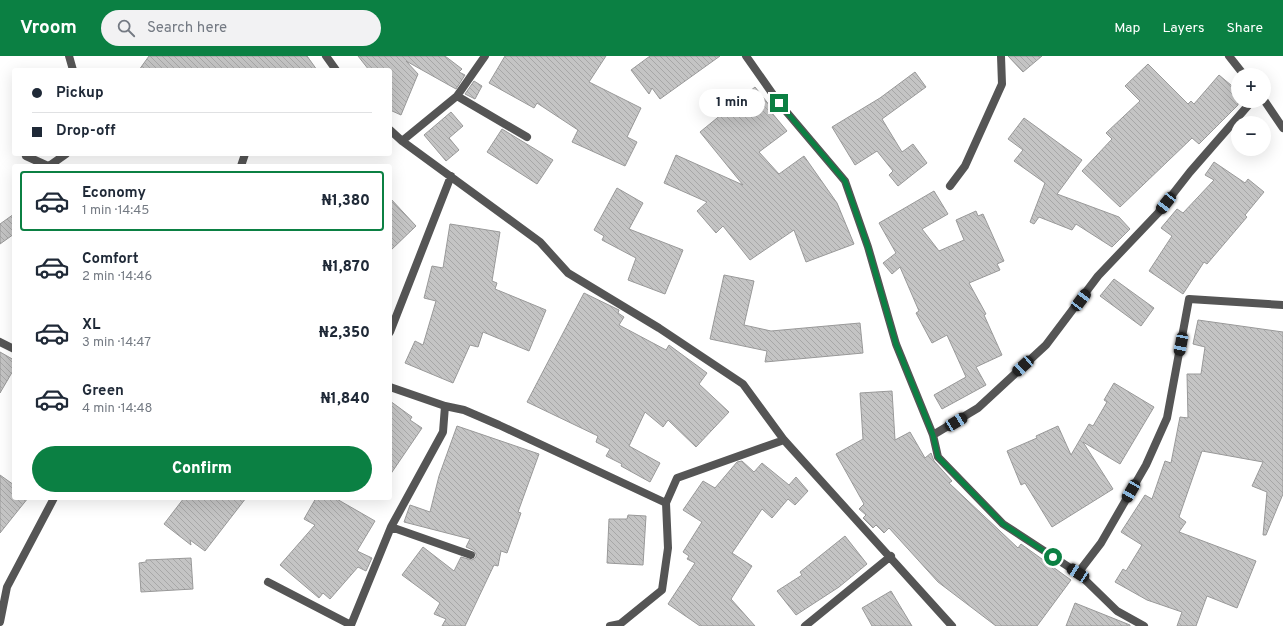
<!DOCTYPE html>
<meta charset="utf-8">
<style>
:root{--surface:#fff;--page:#f2f2f3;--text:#1f2937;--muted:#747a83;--line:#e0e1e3;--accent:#0b8043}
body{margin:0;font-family:Overpass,sans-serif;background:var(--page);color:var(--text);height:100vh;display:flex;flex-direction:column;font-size:15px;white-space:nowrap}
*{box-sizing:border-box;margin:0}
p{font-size:13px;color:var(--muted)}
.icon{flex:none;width:22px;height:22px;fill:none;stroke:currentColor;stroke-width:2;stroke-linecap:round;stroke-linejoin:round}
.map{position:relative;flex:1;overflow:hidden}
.side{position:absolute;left:12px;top:108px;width:380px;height:336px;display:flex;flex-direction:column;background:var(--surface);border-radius:4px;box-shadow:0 4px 16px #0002}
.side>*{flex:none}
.guide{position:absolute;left:12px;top:12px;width:380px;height:88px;border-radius:4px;box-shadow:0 4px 16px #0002;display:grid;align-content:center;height:88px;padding:0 20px;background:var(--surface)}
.buttons{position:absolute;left:1231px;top:12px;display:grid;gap:8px}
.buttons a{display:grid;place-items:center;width:40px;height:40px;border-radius:50%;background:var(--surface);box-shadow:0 4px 16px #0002;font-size:20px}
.end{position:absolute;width:18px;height:18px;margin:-9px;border:5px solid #0b8043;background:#fff;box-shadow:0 0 0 2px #fff}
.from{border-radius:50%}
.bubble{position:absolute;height:28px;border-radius:14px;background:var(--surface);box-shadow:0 4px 16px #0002;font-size:13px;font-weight:800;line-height:28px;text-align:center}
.car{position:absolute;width:12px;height:24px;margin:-12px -6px;border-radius:5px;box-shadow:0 0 3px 1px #0007;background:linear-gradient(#222 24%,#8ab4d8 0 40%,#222 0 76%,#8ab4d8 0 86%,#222 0)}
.guide b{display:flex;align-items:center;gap:14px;height:38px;font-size:15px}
.guide b+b{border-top:1px solid var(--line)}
.guide i{width:10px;height:10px;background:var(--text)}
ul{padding:7px 0 0;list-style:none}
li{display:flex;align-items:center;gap:12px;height:60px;margin:0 8px 6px;padding:0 12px;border:2px solid transparent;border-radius:4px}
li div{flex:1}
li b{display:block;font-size:15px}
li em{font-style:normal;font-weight:800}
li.current{border-color:var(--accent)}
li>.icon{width:36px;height:36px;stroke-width:1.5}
.button{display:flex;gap:8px;margin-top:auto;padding:8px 20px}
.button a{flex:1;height:46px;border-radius:24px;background:var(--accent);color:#fff;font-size:16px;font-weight:800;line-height:46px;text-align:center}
header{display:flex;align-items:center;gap:24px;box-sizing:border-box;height:56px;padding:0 20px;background:var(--accent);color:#fff}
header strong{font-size:19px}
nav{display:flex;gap:22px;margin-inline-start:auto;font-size:14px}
.search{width:280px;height:36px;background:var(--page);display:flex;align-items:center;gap:10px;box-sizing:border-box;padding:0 14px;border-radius:22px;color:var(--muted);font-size:15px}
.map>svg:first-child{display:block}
</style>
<header>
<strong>Vroom</strong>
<div class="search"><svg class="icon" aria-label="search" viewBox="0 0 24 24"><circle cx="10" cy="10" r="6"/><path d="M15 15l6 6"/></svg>Search here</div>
<nav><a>Map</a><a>Layers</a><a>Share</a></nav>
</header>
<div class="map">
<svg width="1283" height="570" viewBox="0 0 1283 570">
<defs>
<pattern id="building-back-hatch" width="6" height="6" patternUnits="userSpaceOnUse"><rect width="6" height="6" fill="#c4c4c4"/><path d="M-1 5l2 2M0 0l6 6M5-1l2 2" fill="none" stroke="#a7a7a7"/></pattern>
</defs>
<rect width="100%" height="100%" fill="#fff"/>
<path fill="url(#building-back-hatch)" stroke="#999" d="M149,0H307L317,14H139Z
M358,0H445L462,13L459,16L465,19L456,33L406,5L418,18L401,59L390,54V14H369Z
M505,0H606L589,26L641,52L627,81L637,86L625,110L572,86L578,74L537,47L534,52L489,27Z
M650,0H720L660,43L652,32L649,38L631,14Z
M1008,0H1042L1023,16Z
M1148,8L1188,48L1191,45L1194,48L1219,19L1238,35V49L1199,88L1192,82L1120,151L1082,115L1112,83L1106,77L1140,45L1125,30Z
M915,16L926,31L882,63L902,96L913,88L927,107L898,130L889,119L893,115L877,95L855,109L832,71L880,42Z
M474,25L482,30L475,43L465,38Z
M755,31L774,55L772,57L787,75L759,96L779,118L804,100L837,147L854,188L806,206L794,174L750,204L723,170L716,177L697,155L707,146L664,127L676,99L743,129L700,76Z
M451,56L463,70L449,82L459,94L446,105L424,79Z
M1024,62L1082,104L1057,138L1119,161L1130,173L1112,191L1076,168L1072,174L1039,161L1034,168L1030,166L1045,127L1014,105L1023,94L1008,83Z
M502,73L553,104L537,128L487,96Z
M1214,106L1245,127L1248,123L1264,136L1245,159L1247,161L1207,208L1204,206L1183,238L1149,215L1172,180L1161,172L1177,153L1183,157L1214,124L1205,119Z
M617,132L643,147L629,173L683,194L665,238L628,224L636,202L602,184L604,180L594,174Z
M934,135L948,158L922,173L939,195L964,184L956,164L976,155L978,160L983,158L1004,205L997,208L1000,214L969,227L986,258L984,259L1002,299L976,311L986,329L942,353L934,339L966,321L947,279L932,287L916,257L919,255L900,211L892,218L883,207L896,197L879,167Z
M390,142L416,170L390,195Z
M14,158V178L0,188V168Z
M450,168L500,176L492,225L497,227L495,233L546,254L529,295L483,276L478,291L470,289L453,327L405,307L415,285L423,289L436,245L424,242L432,210L443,212Z
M724,219L754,225L744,269L771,275L860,267L863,297L765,306L767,295L710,283Z
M1114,223L1154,252L1141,270L1100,240Z
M584,237L619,254L618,257L624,261L619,269L666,294L669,289L707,317L699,328L729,356L696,391L668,364L663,371L645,356L629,390L660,407L650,426L621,410L622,408L606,400L610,393L596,386L598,380L527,346Z
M1198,264L1283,276V438L1266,479H1263L1267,436L1252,430L1263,406L1202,395L1179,461L1186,466L1179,476L1256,505L1237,552L1207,540L1196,570H1177L1182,556L1147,544L1115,526L1123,513L1126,515L1142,489L1121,476L1145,439L1152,443L1165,405L1171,407L1180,361L1188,362L1187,318H1201L1205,291L1193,288Z
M0,296L14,304V313L0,337Z
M1114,327L1154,351L1120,408L1083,386L1113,433L1052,471L1025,427L1021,429L1007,395L1037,382L1036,380L1058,370L1071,399L1089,368L1093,370L1107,346L1104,344Z
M892,335L895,384L910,376L925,402L931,397L934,405L952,425L949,427L1018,492L1021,488L1071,524L1037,570H996L938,526L889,472L884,477L876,469L873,472L863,462L866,459L859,453L864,448L836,398L863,383L860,337Z
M390,345L412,361L410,364L422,372L390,419Z
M457,370L539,398L518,456L521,457L507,497L501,495L498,510L494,509L465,570H442L446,563L434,558L440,547L402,519L423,491L454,515L461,501L472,504L476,501V498L473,494L466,491L470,483L404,466L410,449L430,456L439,420Z
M742,405L754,416L762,407L789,429L796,421L808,435L795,449L788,443L772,462L762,453L732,497L752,510L731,543L755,570H700L668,548L695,507L687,503L689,500L683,496L702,466L683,454L703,425L715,432L737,406Z
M0,419L14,429V442H28L0,477Z
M184,442H246L205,495L190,484L191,489L164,468Z
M316,442H335L375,465L357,495L372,502L366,515L358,511L330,543L323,537L319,542L280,509L315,469L304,463Z
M628,459L646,460L643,509L607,507L609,463H627Z
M845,480L867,508L839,531L796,559L777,535L802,519L800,516Z
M191,502L193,533L141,536L139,507L146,506V504Z
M891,535L912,570H872L862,552Z
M1075,547L1130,569V570H1066Z"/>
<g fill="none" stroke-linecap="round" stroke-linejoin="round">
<path stroke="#555" stroke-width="8" d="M69,0L73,14
M326,0L336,14
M746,0L779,47L845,125L868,191L896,288L933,379L938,401L1003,468L1078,517L1117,555L1144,570
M1229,0L1244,19
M457,40L527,81
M1264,44L1283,72
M390,74L402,85L540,186L568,217L659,272L743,328L784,384L952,570
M402,85L457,40L485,0
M26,100L48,110
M49,110L66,98
M241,110L245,98
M950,130L965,110L1002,28L1001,0
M390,276L451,120
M0,286L14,293
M390,331L445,350L443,376L391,471L471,499
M445,350L464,354L499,369L666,447
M933,379L978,352L1046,289L1098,220L1158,157L1190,116L1252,45
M1078,517L1101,487L1146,409L1167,362L1189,243L1283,249
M268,526L351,569L391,471
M0,566L7,531L54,442
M610,570L620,568L662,534L668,492L666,447L677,422L784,384
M805,570L891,500"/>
</g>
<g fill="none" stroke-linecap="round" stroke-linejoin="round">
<path stroke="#0b8043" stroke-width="5" d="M779,47L845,125L868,191L896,288L933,379L938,401L1003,468L1053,501"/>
</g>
</svg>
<div class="buttons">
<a>+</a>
<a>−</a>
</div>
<i class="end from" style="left:1053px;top:501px"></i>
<i class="end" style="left:779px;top:47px"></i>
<div class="bubble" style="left:699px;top:33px;width:66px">1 min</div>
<i class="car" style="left:1166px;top:147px;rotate:218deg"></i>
<i class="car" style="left:1081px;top:244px;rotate:37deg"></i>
<i class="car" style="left:1181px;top:288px;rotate:191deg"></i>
<i class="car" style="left:1023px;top:310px;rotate:228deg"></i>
<i class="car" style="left:956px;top:366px;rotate:59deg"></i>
<i class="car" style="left:1131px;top:435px;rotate:210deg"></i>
<i class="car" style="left:1078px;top:517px;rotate:303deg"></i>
<div class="guide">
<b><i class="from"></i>Pickup</b>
<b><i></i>Drop-off</b>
</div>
<section class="side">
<ul>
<li class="current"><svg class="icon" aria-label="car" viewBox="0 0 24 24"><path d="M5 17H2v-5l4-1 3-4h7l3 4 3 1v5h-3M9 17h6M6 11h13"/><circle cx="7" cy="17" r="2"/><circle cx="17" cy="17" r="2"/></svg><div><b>Economy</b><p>1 min · 14:45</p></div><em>₦1,380</em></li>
<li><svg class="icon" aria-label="car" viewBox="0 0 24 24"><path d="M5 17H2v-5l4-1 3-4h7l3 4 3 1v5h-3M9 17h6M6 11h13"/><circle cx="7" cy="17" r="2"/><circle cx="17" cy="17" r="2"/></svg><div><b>Comfort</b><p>2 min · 14:46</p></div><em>₦1,870</em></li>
<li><svg class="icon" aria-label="car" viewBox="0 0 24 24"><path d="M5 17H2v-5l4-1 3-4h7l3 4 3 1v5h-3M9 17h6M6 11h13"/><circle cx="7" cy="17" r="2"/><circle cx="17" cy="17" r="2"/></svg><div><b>XL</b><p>3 min · 14:47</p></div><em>₦2,350</em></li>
<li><svg class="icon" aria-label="car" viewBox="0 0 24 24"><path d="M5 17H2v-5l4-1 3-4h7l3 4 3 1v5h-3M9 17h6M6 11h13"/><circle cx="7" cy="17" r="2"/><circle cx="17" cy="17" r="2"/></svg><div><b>Green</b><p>4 min · 14:48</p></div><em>₦1,840</em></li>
</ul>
<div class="button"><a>Confirm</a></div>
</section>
</div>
